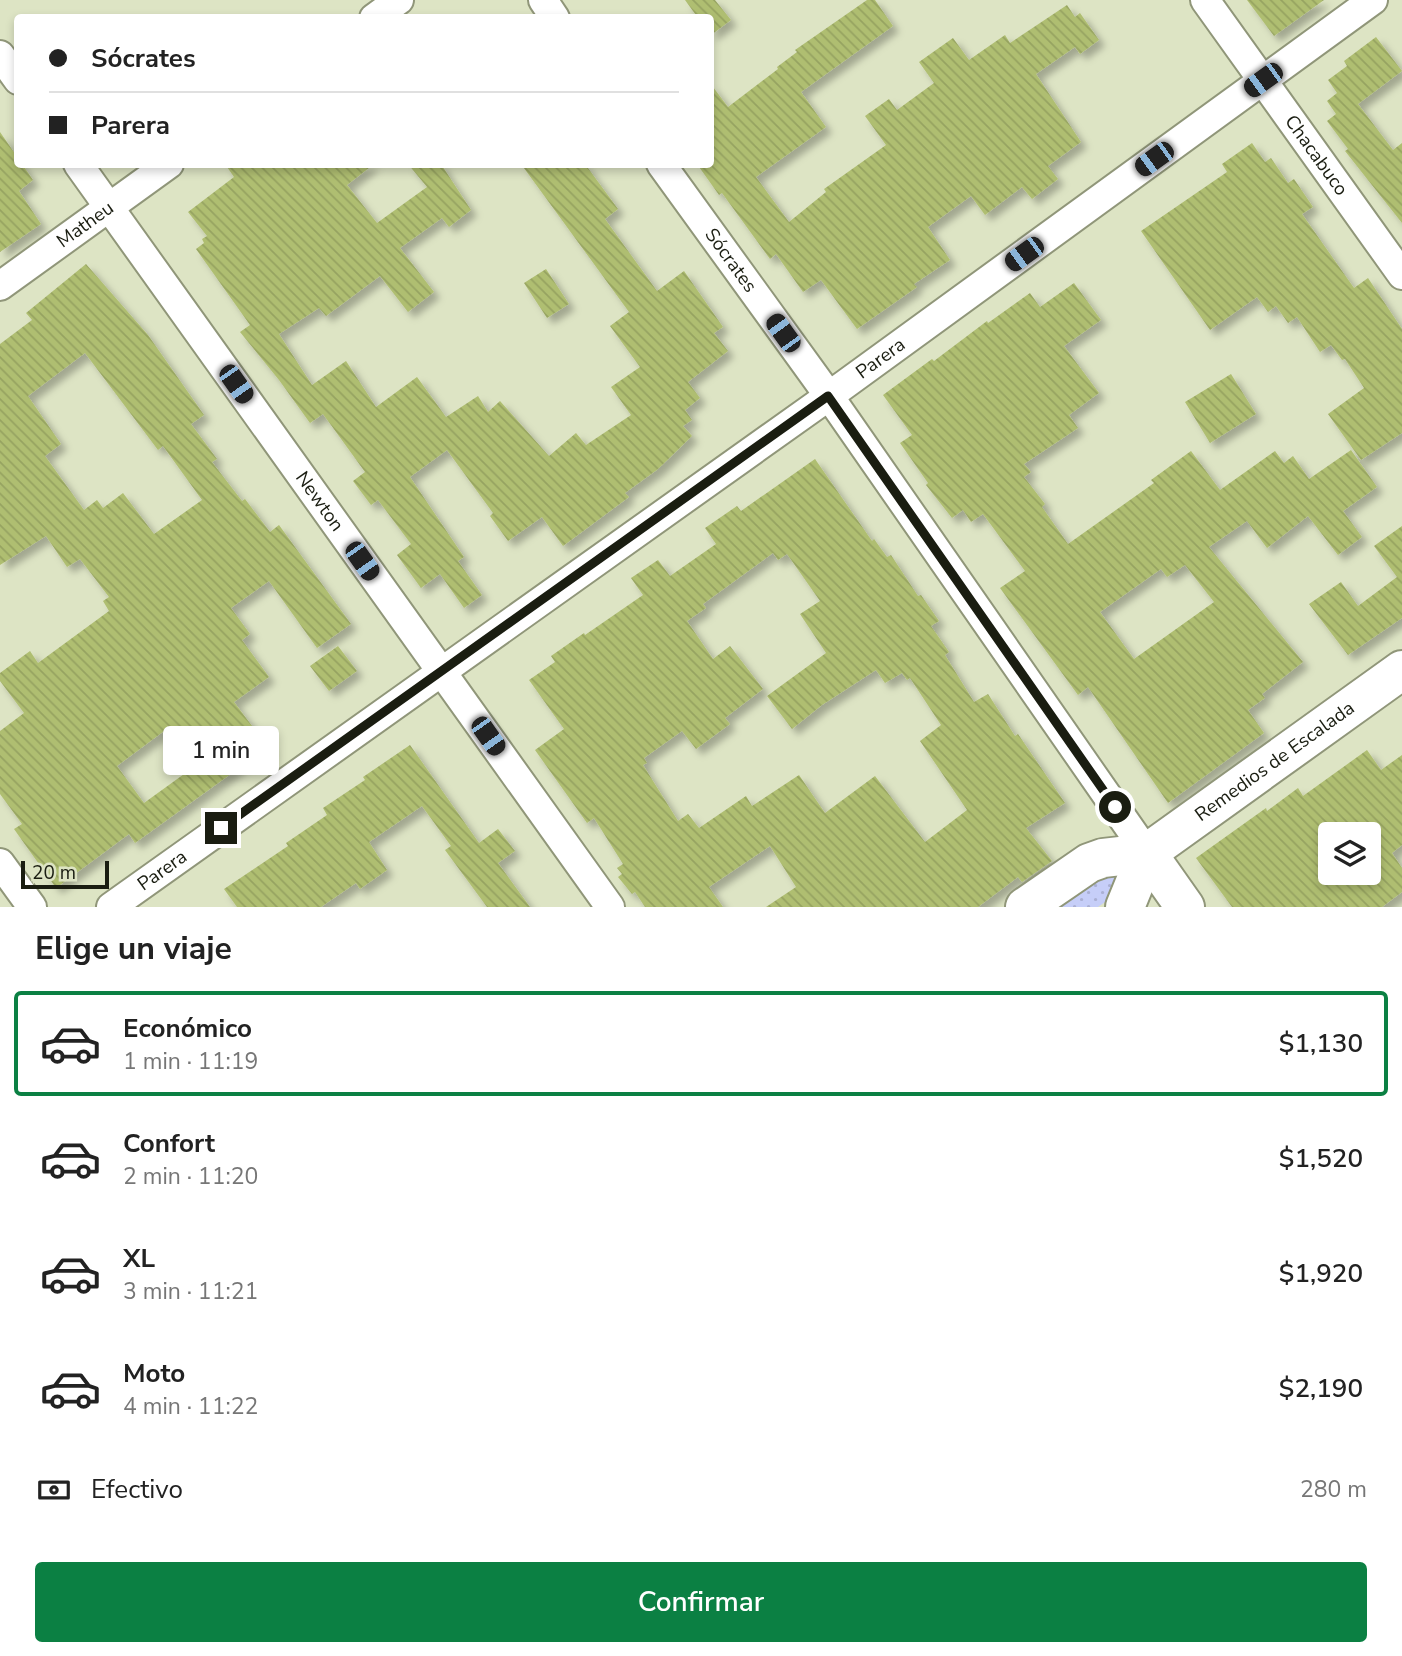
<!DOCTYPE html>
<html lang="es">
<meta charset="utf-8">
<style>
:root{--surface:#fff;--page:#f2f2f2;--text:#222;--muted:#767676;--line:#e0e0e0;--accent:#0b8043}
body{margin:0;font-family:"Nunito Sans",sans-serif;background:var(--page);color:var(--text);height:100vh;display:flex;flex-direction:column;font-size:26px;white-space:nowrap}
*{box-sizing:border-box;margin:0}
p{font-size:23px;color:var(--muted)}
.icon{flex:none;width:38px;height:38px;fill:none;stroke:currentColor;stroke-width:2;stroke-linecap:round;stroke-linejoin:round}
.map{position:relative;height:907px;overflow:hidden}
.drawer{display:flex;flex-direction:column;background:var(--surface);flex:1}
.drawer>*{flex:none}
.top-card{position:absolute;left:14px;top:14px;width:700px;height:154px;border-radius:7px;box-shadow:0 4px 10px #0003;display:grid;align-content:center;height:154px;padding:0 35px;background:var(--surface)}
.buttons{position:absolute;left:1318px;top:822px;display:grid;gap:14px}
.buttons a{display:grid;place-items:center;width:63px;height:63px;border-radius:7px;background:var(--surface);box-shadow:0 4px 10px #0003;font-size:35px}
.scale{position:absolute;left:21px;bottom:18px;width:88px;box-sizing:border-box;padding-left:7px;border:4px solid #1a1d11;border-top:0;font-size:19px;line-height:24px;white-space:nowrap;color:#1a1d11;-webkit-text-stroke:5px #dde4c4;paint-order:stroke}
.end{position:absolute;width:32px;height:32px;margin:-16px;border:9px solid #1a1d11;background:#fff;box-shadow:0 0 0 4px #fff}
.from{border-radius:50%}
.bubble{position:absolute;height:49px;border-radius:7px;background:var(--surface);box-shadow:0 4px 10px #0003;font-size:23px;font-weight:600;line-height:49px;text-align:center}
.car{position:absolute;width:21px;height:42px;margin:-21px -10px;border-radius:9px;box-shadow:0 0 5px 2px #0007;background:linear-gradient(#222 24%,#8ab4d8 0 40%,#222 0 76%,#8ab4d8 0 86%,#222 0)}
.top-card b{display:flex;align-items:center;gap:24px;height:66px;font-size:26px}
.top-card b+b{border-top:2px solid var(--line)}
.top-card i{width:18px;height:18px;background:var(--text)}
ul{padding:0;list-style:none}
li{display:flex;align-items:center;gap:21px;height:105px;margin:0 14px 10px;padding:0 21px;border:4px solid transparent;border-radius:7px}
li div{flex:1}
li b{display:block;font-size:26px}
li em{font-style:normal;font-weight:600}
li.current{border-color:var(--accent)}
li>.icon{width:63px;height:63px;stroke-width:1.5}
h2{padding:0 35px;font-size:32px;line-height:84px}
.pay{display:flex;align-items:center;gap:18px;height:77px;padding:0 35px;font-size:26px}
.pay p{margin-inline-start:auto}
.cta{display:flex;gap:14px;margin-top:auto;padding:14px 35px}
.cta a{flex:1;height:80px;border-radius:7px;background:var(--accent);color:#fff;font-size:28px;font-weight:600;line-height:80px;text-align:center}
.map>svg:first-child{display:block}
</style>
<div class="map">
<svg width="1402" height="907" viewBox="0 0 1402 907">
<defs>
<pattern id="park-dots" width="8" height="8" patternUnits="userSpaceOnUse" patternTransform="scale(1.75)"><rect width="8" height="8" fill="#c6cef8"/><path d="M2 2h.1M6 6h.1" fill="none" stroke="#aab0d4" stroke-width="1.8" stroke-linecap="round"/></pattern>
<pattern id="building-back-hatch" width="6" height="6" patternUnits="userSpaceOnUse" patternTransform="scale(1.75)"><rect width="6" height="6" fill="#afbe71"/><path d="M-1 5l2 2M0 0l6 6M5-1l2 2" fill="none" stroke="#96a361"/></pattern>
<filter id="shadow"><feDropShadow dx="6" dy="6" stdDeviation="3.5" flood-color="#0004"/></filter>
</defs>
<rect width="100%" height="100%" fill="#dde4c4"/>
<path fill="url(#park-dots)" d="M1129,863L1121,891L1098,907H1050L1099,873Z"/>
<path fill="url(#building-back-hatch)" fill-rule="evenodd" filter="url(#shadow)" d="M685,0H715L731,20L711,35L710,18H698Z
M867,0H875L893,26L801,92L826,127L756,177L789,222L826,192L824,189L886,145L865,116L889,99L897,110L934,83L919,62L953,38L969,60L1005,35L1010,43L1067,5L1075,17L1080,13L1099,40L1080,54L1075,47L1036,74L1081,142L1048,166L1058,179L1032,199L1022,187L985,215L971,196L928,227L950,260L914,284L917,287L857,329L821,280L803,292L776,254L770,259L722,193L719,195L697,164H710V83L728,107L778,69L777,67L797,52L795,50Z
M1247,0H1324L1274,36Z
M1376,37L1402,71L1358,104L1393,150L1402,143V223L1345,151L1348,149L1327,121L1336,114L1327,101L1337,93L1328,80L1347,66L1344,61Z
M0,132L18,158V164H22L33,180L19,191L41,224L0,252Z
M1252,143L1265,162L1271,158L1288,183L1294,179L1313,207L1302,214L1354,288L1368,278L1402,329V433L1361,460L1328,414L1364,388L1345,359L1342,360L1331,345L1320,352L1297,317L1288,323L1276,306L1268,312L1257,297L1210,330L1141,231L1227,172L1222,164Z
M225,164H374L347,185L377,223L427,187L408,164H441L471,210L449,227L442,218L400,248L434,292L408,312L380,276L326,316L319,308L279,334L312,385L346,361L376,407L417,377L446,417L478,396L488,412L500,401L549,456L576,433L586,445L631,415L611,387L640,367L610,326L629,312L521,164H585L618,209L605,219L657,291L684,271L723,327L714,333L728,351L688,382L700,398L685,410L692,420L683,426L692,436L658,469L625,493L629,497L563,546L542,517L508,541L490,516L493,513L447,450L410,477L464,557L458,561L482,595L464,608L440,574L421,588L397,555L411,544L378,500L371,505L353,481L365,472L323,414L310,423L279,380L240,332L250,325L196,249L204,243L202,239L207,236L188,212L234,177Z
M86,264L148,335L204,415L191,424L217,459L212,462L242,501L245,499L270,532L279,525L351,624L317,648L269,581L231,608L250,634L242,640L269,677L234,702L270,750L248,766L246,763L135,843L129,834L56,888L14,829L22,824L0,794V731L24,713L0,681V673L30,651L38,663L109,611L103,601L109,597L80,559L67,567L46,536L0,565V344L32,320L26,313ZM85,353L158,450L163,446L202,500L154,534L123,493L103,508L97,500L84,510L45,456L61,444L28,396ZM164,731L191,769L144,803L117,766Z
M546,269L569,304L547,318L524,283Z
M1074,283L1101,320L1064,346L1099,393L1069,415L1078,428L1024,464L1031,472L1024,477L1045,504L1042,507L1068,544L1154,483L1151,480L1191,451L1220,490L1275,451L1284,463L1293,456L1309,479L1351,450L1377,487L1343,511L1362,537L1338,555L1308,516L1267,548L1247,521L1209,547L1303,662L1262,694L1265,698L1248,710L1264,733L1168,803L1088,687L1078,695L1000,588L1025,571L983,514L971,522L963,510L952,518L926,485L928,483L900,443L912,435L883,395L932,359L934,361L987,321L988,323L1030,293L1040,307ZM1185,565L1214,602L1134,659L1100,612L1161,569L1167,577Z
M1231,374L1256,414L1210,443L1185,402Z
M815,459L872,541L874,539L887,557L891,555L918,596L921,595L939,621L931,626L949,652L945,655L974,702L988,694L1015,736L1018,734L1065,803L1026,828L1052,861L1022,882L1018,877L978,907H766L796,887L770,846L709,887L723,907H645L635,892L632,894L618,877L622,874L617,868L623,864L594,818L587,823L535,750L564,729L529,680L555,662L551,656L584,633L585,635L643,595L631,578L658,560L670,576L716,544L705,528L737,506L741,511ZM773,553L778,560L787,554L820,601L800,614L826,653L767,696L792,729L822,705L876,670L885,683L902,673L907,680L910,678L941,725L920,741L967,810L925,842L875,776L825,813L799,775L752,806L746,796L699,828L688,814L678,821L643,765L647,763L644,758L682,731L696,749L730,724L725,718L763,689L730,646L713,659L687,621L706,608L703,604Z
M1402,526V618L1348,655L1309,604L1341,582L1358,606L1397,577L1374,546Z
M338,646L357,671L329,691L310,666Z
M410,745L479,843L498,829L515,851L498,863L530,907H487L445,850L451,846L422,806L369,842L387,870L360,889L356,883L321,907H237L224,889L288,846L286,843L327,815L323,808L365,780L363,777Z
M1367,750L1381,770L1402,755V845L1392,853L1402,868V892L1382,907H1232L1196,858L1266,808L1267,811L1298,788L1303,796ZM1330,835H1368V873H1330Z"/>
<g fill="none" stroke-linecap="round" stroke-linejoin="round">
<defs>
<g id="minor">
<path d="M543,0L555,18"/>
<path id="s1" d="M1205,0L1402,275"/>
<path d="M374,18L399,0"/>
<path d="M0,55L18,80"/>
<path id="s2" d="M78,164L610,907"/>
<path id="s3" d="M661,164L829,396L1147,853"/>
<path id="s4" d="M0,286L169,164"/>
<path d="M0,863L32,907"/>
<path id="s5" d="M111,907L829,396L1373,0"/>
</g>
<g id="secondary">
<path d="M1147,853L1185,907"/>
<path id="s6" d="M1025,907L1089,863L1103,858L1147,853L1402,670"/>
<path d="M1125,907L1147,853"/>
</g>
</defs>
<use href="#minor" stroke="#909679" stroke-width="32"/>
<use href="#secondary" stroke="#909679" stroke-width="42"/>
<use href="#minor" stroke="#fff" stroke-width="28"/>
<use href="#secondary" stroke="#fff" stroke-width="38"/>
</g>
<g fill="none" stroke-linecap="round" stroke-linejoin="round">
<path stroke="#1a1d11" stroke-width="9" d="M221,828L828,396L1115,807"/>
</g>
<g text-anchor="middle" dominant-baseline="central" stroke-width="6" stroke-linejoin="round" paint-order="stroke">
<g font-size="19" fill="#1a1d11" stroke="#dde4c4">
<text stroke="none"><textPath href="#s1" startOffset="191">Chacabuco</textPath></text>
<text stroke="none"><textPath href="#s4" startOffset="105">Matheu</textPath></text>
<text stroke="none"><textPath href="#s3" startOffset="119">Sócrates</textPath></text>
<text stroke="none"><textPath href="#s5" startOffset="945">Parera</textPath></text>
<text stroke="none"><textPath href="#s2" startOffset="415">Newton</textPath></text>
<text stroke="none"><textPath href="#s6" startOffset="294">Remedios de Escalada</textPath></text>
<text stroke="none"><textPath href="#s5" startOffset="63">Parera</textPath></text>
</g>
</g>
</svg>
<div class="buttons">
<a><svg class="icon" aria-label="layers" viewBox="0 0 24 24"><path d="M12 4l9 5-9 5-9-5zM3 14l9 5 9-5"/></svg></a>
</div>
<div class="scale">20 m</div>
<i class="end from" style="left:1115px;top:807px"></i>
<i class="end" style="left:221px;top:828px"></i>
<div class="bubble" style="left:163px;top:726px;width:116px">1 min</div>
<i class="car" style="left:1263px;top:80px;rotate:234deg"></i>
<i class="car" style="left:1154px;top:159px;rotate:234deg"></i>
<i class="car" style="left:1024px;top:254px;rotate:234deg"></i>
<i class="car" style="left:783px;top:333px;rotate:324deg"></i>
<i class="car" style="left:236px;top:384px;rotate:145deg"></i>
<i class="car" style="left:362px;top:561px;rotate:145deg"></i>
<i class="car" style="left:488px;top:736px;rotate:145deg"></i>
<div class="top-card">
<b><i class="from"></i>Sócrates</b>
<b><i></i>Parera</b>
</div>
</div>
<section class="drawer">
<h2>Elige un viaje</h2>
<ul>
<li class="current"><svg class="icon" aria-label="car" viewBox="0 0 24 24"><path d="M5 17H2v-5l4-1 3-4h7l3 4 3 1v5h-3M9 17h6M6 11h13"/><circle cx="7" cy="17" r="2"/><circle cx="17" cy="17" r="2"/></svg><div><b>Económico</b><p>1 min · 11:19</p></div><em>$1,130</em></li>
<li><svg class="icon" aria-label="car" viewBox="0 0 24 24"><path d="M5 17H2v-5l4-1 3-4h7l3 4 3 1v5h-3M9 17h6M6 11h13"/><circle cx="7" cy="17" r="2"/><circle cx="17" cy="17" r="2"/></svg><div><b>Confort</b><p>2 min · 11:20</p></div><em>$1,520</em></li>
<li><svg class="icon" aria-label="car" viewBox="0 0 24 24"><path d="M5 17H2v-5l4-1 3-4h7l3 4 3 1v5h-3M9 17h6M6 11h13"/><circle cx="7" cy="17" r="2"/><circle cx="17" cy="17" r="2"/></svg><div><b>XL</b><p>3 min · 11:21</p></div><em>$1,920</em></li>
<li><svg class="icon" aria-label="car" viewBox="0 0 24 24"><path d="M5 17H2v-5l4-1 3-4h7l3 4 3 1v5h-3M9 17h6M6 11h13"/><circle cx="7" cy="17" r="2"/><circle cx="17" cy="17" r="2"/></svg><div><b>Moto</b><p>4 min · 11:22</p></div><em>$2,190</em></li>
</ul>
<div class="pay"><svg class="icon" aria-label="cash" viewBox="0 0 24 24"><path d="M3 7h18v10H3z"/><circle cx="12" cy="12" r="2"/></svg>Efectivo<p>280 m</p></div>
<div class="cta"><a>Confirmar</a></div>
</section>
